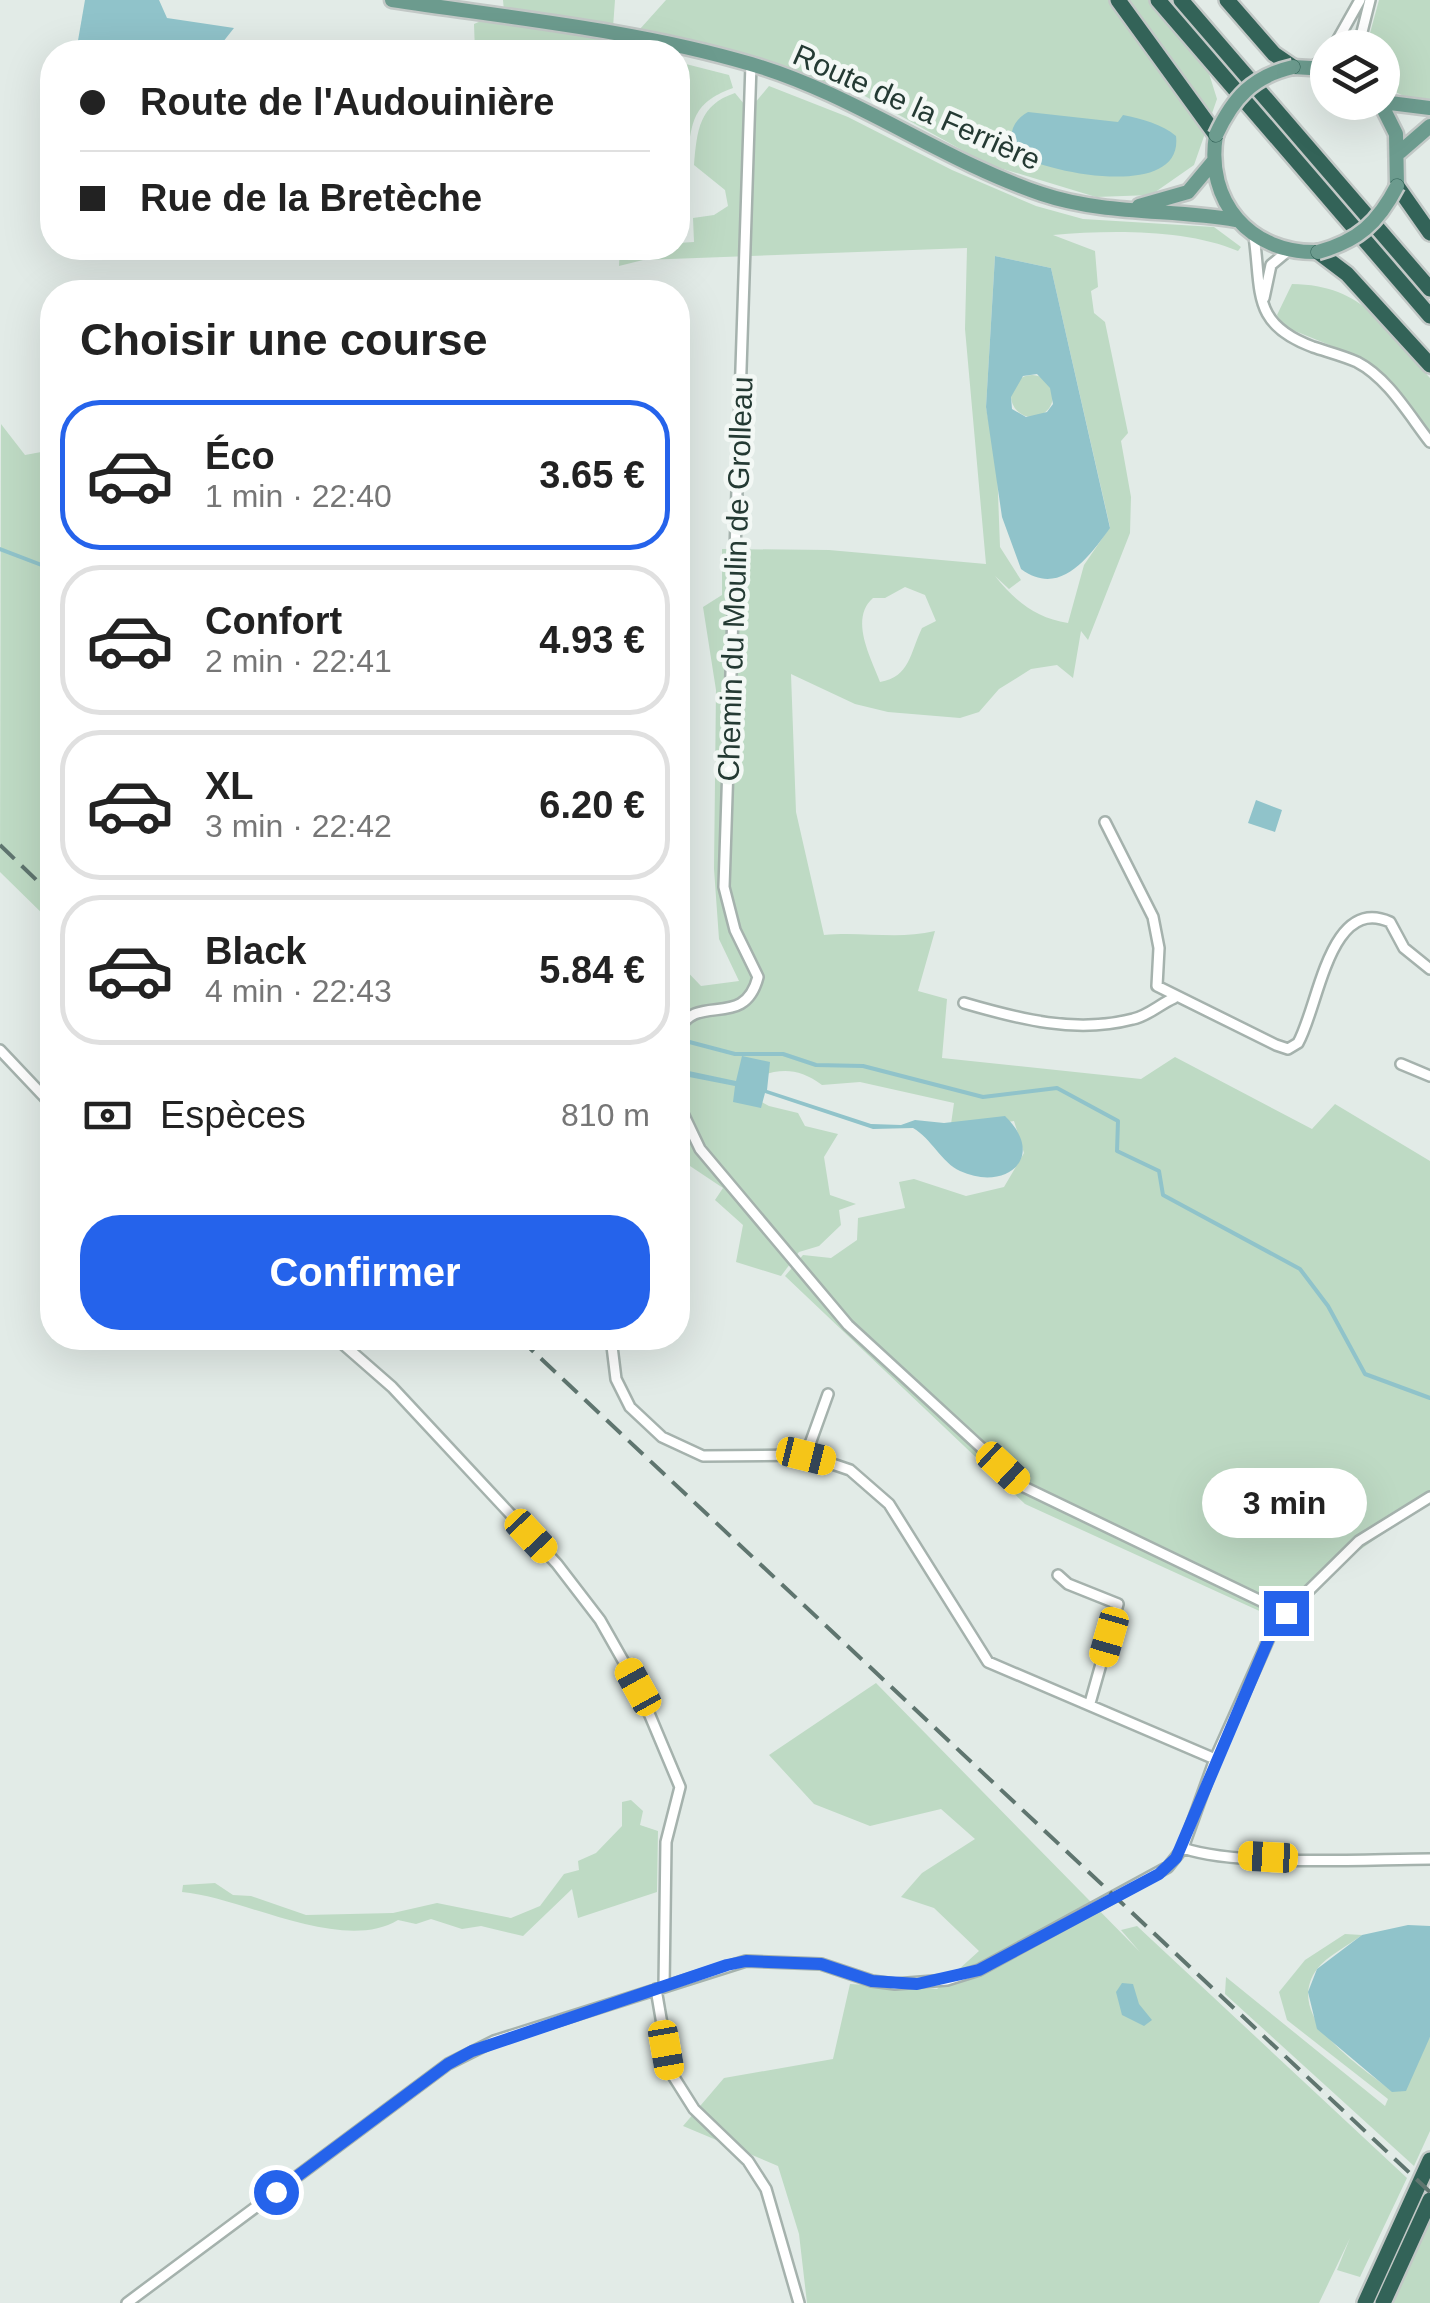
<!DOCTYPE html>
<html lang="fr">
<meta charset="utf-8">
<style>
:root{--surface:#fff;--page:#f2f2f2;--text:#222;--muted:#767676;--line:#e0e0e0;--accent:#2563eb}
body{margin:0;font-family:Helvetica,sans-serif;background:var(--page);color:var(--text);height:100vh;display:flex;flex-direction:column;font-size:38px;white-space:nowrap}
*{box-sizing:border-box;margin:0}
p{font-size:32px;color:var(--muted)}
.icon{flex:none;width:55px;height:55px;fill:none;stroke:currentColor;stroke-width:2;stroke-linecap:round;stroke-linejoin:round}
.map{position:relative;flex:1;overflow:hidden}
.side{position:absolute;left:40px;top:280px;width:650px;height:1070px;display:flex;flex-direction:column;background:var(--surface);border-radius:40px;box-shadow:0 10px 40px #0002}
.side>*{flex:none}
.hud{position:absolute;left:40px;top:40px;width:650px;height:220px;border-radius:40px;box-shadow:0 10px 40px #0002;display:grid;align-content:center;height:220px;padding:0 40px;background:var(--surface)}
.controls{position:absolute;left:1310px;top:30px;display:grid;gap:20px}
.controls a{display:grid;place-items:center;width:90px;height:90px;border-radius:50%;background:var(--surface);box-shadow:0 10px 40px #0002;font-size:50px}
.end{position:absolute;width:45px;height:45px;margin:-22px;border:12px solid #2563eb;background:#fff;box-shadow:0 0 0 5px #fff}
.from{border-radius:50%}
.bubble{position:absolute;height:70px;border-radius:35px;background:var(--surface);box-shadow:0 10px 40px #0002;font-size:32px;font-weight:700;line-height:70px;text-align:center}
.car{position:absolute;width:30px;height:60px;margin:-30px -15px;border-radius:12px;box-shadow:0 0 8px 2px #0007;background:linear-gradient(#f5c518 24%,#345 0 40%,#f5c518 0 76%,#345 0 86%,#f5c518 0)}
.hud b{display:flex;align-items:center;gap:35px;height:95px;font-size:38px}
.hud b+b{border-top:2px solid var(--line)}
.hud i{width:25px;height:25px;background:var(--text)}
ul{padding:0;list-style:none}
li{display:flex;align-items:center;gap:30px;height:150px;margin:0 20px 15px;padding:0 20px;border:5px solid var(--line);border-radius:40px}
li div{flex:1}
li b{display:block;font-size:38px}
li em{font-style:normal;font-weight:700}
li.active{border-color:var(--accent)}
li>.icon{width:90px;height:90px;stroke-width:1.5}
h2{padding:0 40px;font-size:45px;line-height:120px}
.pay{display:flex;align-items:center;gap:25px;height:110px;padding:0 40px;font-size:38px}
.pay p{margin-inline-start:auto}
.button{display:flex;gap:20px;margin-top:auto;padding:20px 40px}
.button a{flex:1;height:115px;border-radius:40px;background:var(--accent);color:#fff;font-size:40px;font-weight:700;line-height:115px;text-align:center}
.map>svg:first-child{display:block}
</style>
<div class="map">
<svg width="1430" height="2303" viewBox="0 0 1430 2303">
<rect width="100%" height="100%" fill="#e2ebe7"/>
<path fill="#bedac4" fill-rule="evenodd" d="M503,0H615L612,41L639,52H475L474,24L504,11Z
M666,0H1181L1191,16L1217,99L1194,165L1151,195L1096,197L987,164L854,90L640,29Z
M1379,0H1430V102L1408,98L1383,86L1382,48H1366Z
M678,62L729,75L733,88C689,104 693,124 686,164L678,166Z
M769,86L848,117L952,170L1036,206L1083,219L1214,227L1241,247L1238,251C1186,229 1110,230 1053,235L1095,251L1098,287L1091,291L1094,313L1105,322L1128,433L1121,441L1131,497L1130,533L1088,640L1081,631L1073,678L1057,665L1031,669L999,689L979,712L960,718L888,712L855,704L791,674L796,812L824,935C862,931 897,940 935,931L918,991L947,999L942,1058L1141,1079L1175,1057L1312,1129L1335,1104L1430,1161V1501L1351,1556L1279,1620L1025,1504L785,1276L803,1255L831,1258L857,1240L858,1218L905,1208L899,1182L914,1179L966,1196L1004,1187L1024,1153L1014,1121L950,1131L954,1103L860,1082L822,1085C795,1065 776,1069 746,1081L743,1092L769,1106L798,1113L805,1126L838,1134L824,1157L830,1195L856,1204L839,1210L841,1225L819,1246L799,1252L781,1276L736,1262L743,1225L715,1200L723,1188L678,1158V962L701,986L739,981L719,939L714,869L716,690L703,607L722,595V549L829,550L986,564L965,329L967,248L643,260L619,266L620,248H678V243L694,242L693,218L714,215L728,206L725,190L694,165C697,130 699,105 735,93L749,110ZM995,256L1051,268L1110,527L1084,565L1068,623C1036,618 1015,601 995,576L1009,589L1021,580L1000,547L997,467L986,407ZM905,587L925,595L936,621L922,628C910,653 910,677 880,682C871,658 849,619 873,598H885Z
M1292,284C1365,285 1385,328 1430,378V432L1369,361L1285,327L1277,315Z
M1011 396a21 21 0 1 1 42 0a21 21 0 1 1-42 0Z
M1,424L25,455L52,450V923L0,872Z
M876,1683L1140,1952L1121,1930L1137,1926L1407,2178L1360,2277L1337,2270L1350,2238L1319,2303H807L799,2234L778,2166L683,2126L724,2078L833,2059L850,1984L937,1989L979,1951L934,1908L901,1897L922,1873L975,1839L941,1809L870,1826L814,1804L769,1755Z
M631,1800L643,1811L640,1825L658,1831L657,1892L578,1918L572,1889L523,1936L481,1926L462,1929L431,1919L416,1924L398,1920C342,1954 242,1897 182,1892L183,1885L215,1883L233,1895L251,1896L306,1915L393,1913L437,1903L511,1918L540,1906L564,1874L579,1870L578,1861L596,1853L622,1826V1802Z
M1345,1934L1362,1935C1349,1945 1327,1956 1317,1969C1282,2017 1360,2066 1392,2091L1430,2037V2131L1414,2166L1225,1994L1226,1977L1385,2106L1388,2099L1287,2020L1279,1992L1305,1960Z
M1430,2217V2303H1392Z"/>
<path fill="#90c3ca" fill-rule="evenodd" d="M85,0H159L167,18L234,28L215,52H76Z
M1028,112L1118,122L1123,115C1142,119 1162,124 1176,136C1184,201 1047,173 1016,154C1007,138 1011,121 1028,112Z
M995,256L1051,268L1110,528C1089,557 1060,598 1021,569L1002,517L986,407ZM1037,374L1050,388L1053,404L1047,412L1026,417L1012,409L1011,397L1023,376Z
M1256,800L1282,810L1275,832L1248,823Z
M742,1056L770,1062L767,1090L871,1124L901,1125L915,1120L944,1123L1005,1116C1048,1158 1005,1192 960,1171C942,1163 931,1138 913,1128L873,1129L765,1093L761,1108L733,1102L735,1086L684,1076V1070L736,1081Z
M1408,1925L1430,1926V2037L1406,2091L1392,2092L1317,2029L1308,1992L1317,1969L1362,1935Z
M1122,1983L1133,1984L1139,2004L1152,2020L1144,2026L1122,2015L1116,1992Z"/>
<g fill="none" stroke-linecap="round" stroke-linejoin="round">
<path stroke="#90c3ca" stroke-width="4" d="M0,549L52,569
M678,1039L735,1054H783L816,1065L863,1066L983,1097L1057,1088L1118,1121L1117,1151L1159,1171L1163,1195L1300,1269L1328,1306L1365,1374L1430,1398"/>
<defs>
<path id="street" d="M1333,48L1360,0
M1358,48L1370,0
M1314,66L1328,55
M1254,236C1262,293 1251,324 1313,347C1328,352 1344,356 1357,362C1388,378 1409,415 1430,442
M1264,298L1271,265L1289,250
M1105,822L1153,917L1159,948L1157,986L1276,1045L1288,1049L1298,1043C1319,1006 1329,895 1390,922L1404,948L1430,969
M964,1003C1019,1019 1076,1034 1133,1019C1148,1016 1160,1004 1174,998
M678,1031C697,991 744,1031 758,977L735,930L724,887L751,64
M0,1050L52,1105
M1401,1064L1430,1076
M678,1103L700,1149L848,1325L1024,1487L1286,1613
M336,1338L392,1387L557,1564L600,1620L638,1687L680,1787L666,1842L664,1987
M611,1338L616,1379L630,1407L662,1437L703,1456L806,1455L850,1470L889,1504L988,1662L1215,1759
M806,1455L828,1394
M1058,1575L1068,1584L1118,1604L1090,1703
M1183,1848C1237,1867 1368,1859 1430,1859
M656,1989L670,2071L694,2109L748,2161L766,2189L799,2303
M127,2303L448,2064L494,2041L746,1961L821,1964L872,1981L895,1984L947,1980L979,1970L1168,1867L1183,1848L1215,1759L1270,1636L1286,1613L1359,1541L1430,1497"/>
<path id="primary" d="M392,0C511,18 636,30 751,64C854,94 941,160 1042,194C1105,215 1172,209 1236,220
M1293,67L1328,69
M1380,102L1396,134L1397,186
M1382,102L1430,108
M1216,135C1205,201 1250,254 1318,252
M1400,152L1430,126
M1139,206L1188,192L1213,162"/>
<path id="highway" d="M1118,0L1216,135
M1158,0L1430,316
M1181,0L1430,289
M1227,0L1274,54L1293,67
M1397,186L1430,233
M1318,252L1347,274L1430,365
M1365,2303L1430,2160
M1383,2303L1430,2200"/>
</defs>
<use href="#street" stroke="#a5b2ad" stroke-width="14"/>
<use href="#primary" stroke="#c2c8c6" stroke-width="19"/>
<use href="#highway" stroke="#c2c8c6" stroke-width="20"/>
<use href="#street" stroke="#fff" stroke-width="9"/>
<use href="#primary" stroke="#6c9b8e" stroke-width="14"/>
<use href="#highway" stroke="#336358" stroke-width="15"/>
<path stroke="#5f756f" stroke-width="4" stroke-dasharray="20 10" stroke-linecap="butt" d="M0,845L52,895
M519,1338L1430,2192"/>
<defs>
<path id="primary-bridge" d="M1216,135C1233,98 1253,76 1293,67
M1318,252C1358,241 1378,223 1397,186"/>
</defs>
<use href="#primary-bridge" stroke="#c2c8c6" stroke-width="19" stroke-linecap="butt"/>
<use href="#primary-bridge" stroke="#6c9b8e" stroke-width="14"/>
</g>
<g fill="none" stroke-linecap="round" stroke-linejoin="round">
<path stroke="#2563eb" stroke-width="12" d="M276,2192L448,2064L472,2051L727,1965L746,1961L821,1964L872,1981L917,1984L979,1970L1159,1874L1176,1858L1270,1636L1286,1613"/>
</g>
<g text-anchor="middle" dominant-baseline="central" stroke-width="9" stroke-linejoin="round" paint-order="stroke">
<g font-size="30" fill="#243a33" stroke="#f3f8f5">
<text transform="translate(917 107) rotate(24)">Route de la Ferrière</text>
<text transform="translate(735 579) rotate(-88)">Chemin du Moulin de Grolleau</text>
</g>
</g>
</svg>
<div class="controls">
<a><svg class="icon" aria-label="layers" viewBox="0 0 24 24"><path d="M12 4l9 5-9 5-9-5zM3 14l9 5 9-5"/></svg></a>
</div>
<i class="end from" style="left:276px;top:2192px"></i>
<i class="end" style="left:1286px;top:1613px"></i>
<div class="bubble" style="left:1202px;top:1468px;width:165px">3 min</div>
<i class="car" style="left:806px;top:1456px;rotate:104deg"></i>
<i class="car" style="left:1003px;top:1468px;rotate:133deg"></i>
<i class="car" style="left:531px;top:1536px;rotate:137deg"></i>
<i class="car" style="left:1109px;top:1637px;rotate:196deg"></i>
<i class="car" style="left:638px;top:1687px;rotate:331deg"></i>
<i class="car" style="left:1268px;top:1857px;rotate:273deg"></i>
<i class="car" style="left:666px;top:2050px;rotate:170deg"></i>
<div class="hud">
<b><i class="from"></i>Route de l'Audouinière</b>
<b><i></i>Rue de la Bretèche</b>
</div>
<section class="side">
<h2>Choisir une course</h2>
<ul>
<li class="active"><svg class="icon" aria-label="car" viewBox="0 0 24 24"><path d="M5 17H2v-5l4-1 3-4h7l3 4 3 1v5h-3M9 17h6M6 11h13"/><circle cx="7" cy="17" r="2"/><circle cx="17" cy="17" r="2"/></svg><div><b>Éco</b><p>1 min · 22:40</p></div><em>3.65 €</em></li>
<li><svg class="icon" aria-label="car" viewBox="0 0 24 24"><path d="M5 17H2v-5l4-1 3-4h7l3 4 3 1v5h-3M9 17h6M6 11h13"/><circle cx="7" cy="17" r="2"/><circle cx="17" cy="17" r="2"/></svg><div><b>Confort</b><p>2 min · 22:41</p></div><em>4.93 €</em></li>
<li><svg class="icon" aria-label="car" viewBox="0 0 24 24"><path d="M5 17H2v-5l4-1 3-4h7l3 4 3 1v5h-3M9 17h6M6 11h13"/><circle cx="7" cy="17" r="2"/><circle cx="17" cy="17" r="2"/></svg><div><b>XL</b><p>3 min · 22:42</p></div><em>6.20 €</em></li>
<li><svg class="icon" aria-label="car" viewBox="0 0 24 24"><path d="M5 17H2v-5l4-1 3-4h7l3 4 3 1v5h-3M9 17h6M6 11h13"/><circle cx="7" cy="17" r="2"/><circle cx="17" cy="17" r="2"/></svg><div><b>Black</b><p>4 min · 22:43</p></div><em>5.84 €</em></li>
</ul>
<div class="pay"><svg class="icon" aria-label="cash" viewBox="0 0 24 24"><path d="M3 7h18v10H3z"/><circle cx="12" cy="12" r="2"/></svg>Espèces<p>810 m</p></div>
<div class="button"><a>Confirmer</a></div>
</section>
</div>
